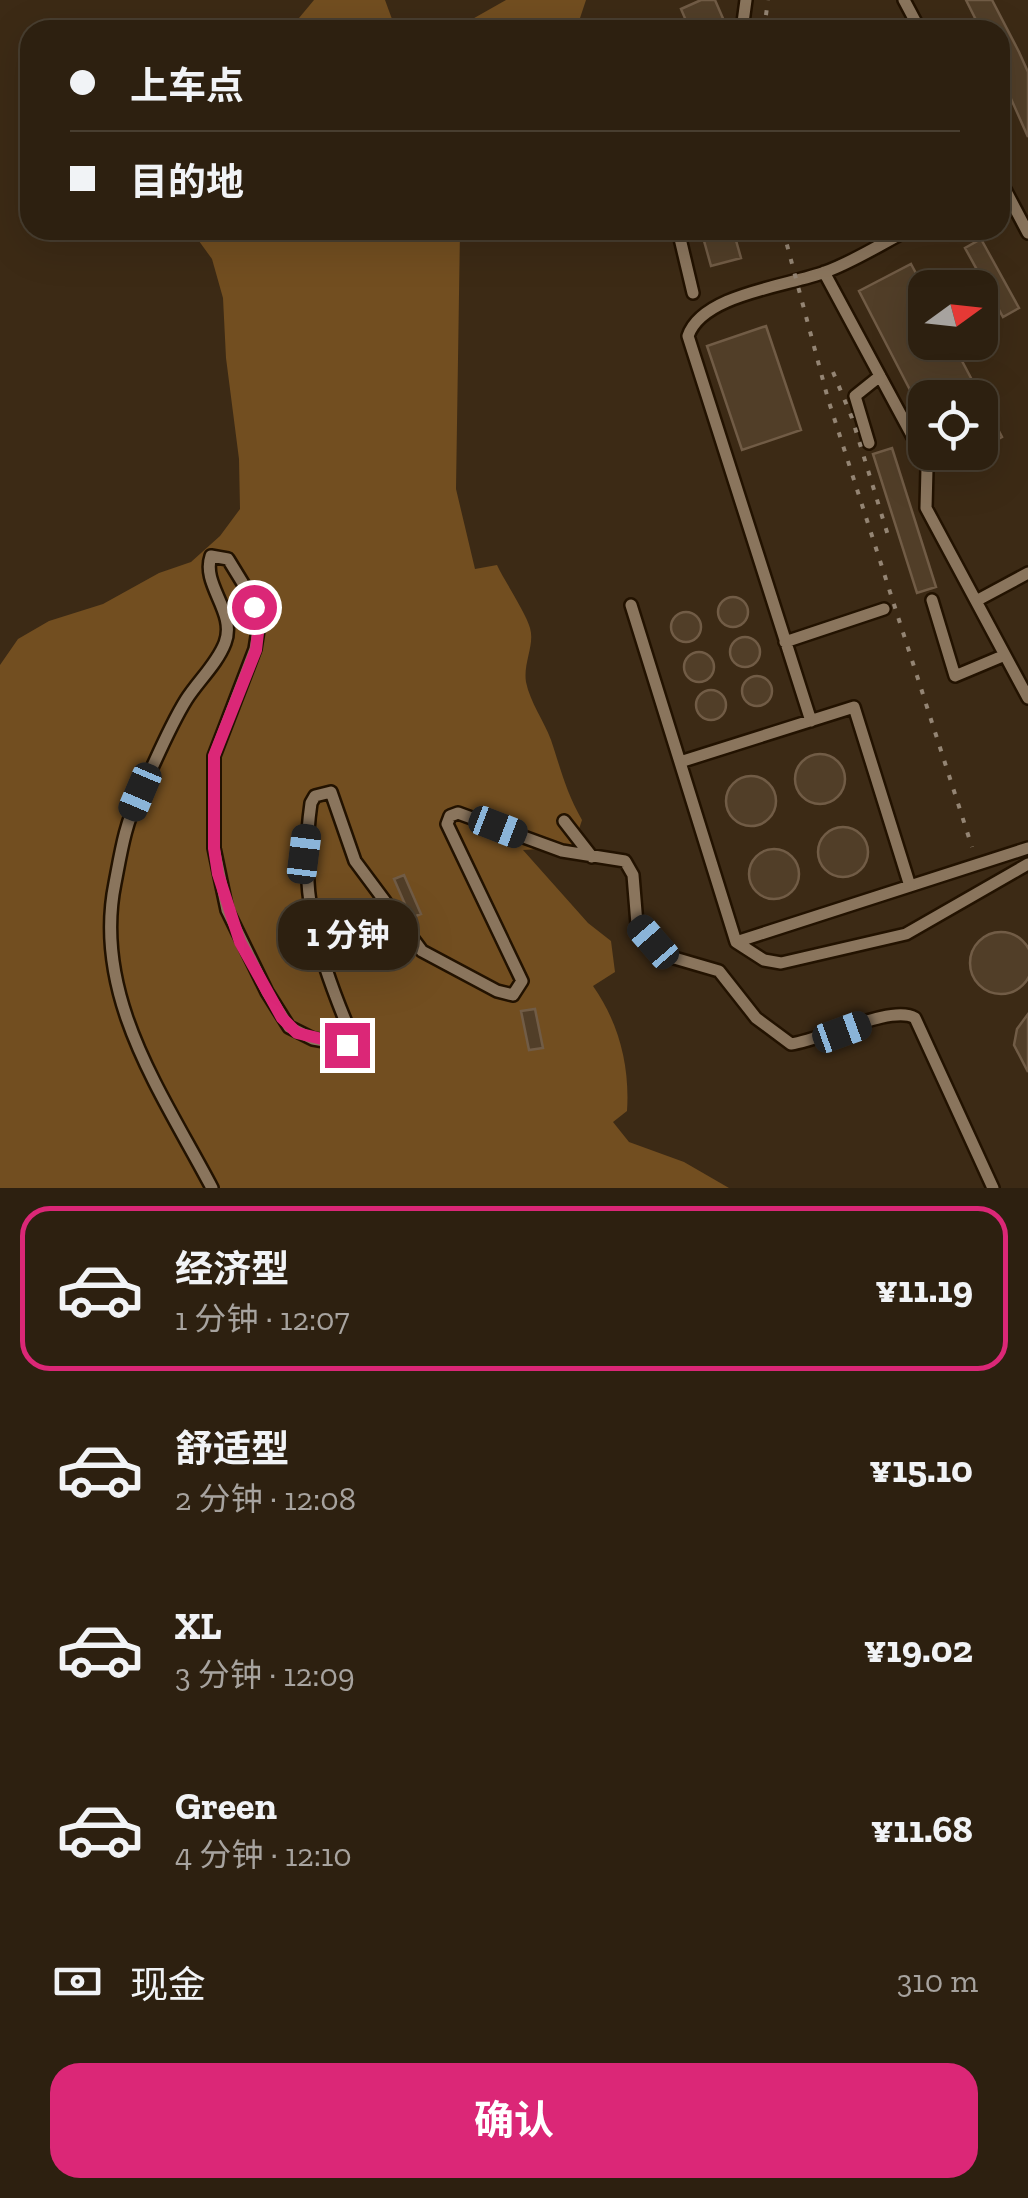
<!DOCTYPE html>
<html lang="zh">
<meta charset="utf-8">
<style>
:root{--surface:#2d2010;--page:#392d1e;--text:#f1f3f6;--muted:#a7a39f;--line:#483e30;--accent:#db2777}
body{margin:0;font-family:"Zilla Slab","Noto Sans SC",serif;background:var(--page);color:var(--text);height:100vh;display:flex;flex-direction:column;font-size:38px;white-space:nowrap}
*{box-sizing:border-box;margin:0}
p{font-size:32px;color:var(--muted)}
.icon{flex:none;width:55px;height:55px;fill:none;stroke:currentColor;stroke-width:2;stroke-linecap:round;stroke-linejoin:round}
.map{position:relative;height:1188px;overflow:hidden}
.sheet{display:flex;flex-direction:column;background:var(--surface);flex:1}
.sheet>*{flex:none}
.top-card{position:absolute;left:20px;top:20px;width:990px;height:220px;border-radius:30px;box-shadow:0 10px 40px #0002,0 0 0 2px var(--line);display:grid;align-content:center;height:220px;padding:0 50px;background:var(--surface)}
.needle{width:65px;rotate:75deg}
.fabs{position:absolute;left:908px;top:270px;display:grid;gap:20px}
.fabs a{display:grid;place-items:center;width:90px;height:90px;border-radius:20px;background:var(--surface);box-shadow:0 10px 40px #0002,0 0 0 2px var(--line);font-size:50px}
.end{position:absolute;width:45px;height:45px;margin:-22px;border:12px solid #db2777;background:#fff;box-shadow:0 0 0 5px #fff}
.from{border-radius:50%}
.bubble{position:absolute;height:70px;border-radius:30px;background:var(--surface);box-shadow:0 10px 40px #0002,0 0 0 2px var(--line);font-size:32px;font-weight:700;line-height:70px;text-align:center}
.car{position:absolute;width:30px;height:60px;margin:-30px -15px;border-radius:12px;box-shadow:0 0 8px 2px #0007;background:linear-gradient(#222 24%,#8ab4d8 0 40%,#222 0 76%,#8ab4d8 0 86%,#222 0)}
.top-card b{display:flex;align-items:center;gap:35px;height:95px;font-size:38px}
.top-card b+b{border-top:2px solid var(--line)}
.top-card i{width:25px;height:25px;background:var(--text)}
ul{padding:18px 0 0;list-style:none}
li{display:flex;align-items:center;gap:30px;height:165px;margin:0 20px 15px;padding:0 30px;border:5px solid transparent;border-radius:30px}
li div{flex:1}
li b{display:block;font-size:38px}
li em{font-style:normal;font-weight:700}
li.active{border-color:var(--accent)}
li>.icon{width:90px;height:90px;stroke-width:1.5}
.pay{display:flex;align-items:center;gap:25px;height:110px;padding:0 50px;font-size:38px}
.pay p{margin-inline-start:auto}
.primary-button{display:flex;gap:20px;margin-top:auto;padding:20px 50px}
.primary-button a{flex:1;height:115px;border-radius:30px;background:var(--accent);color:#fff;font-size:40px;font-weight:700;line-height:115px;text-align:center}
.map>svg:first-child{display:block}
</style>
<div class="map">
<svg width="1028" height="1188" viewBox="0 0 1028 1188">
<rect width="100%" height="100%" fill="#3c2a15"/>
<path fill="#724e20" d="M314,0H385L396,30H289Z
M506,0H586L576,30H453Z
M191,230H460L456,489L475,569L497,565C505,582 526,613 530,628C535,645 523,663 526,682C530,702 544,721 551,740C561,770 566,792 582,820L573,847L523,850L588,923L611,941L615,972L593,986C619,1023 630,1066 627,1111L613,1122L629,1142L684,1162L729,1188H0V665L18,639L49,621L103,604L159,573L191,562L220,536L240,509L239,459L226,358L223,298L212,259Z"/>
<path fill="#513e28" stroke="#715c46" stroke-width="2.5" d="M701,0H715L728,30H690L681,9Z
M966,0H992L1019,52L1028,72V137L1000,74V30H981Z
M701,230H733L741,258L711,266Z
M981,239L1019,308L1003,317L965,248Z
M911,264L925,290V342H952L1002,437L980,449V398H925V419L859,291Z
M766,326L801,430L742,450L707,346Z
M892,448L936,587L917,593L873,454Z
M718 612a15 15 0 1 1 30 0a15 15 0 1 1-30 0Z
M671 627a15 15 0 1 1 30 0a15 15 0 1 1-30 0Z
M730 652a15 15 0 1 1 30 0a15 15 0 1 1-30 0Z
M684 667a15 15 0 1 1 30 0a15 15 0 1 1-30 0Z
M742 691a15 15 0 1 1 30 0a15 15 0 1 1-30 0Z
M696 705a15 15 0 1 1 30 0a15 15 0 1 1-30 0Z
M795 779a25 25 0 1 1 50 0a25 25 0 1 1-50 0Z
M726 801a25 25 0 1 1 50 0a25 25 0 1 1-50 0Z
M818 852a25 25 0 1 1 50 0a25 25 0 1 1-50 0Z
M749 874a25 25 0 1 1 50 0a25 25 0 1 1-50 0Z
M404,875L421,914L411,918L394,879Z
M970 963a31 31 0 1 1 62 0a31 31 0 1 1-62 0Z
M535,1009L543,1048L529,1050L521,1011Z
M1028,1014V1072L1014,1045L1017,1029Z"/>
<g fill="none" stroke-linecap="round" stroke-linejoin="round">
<defs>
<path id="minor" d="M904,0L920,30
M742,30L746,0
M1000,180L1028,233
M678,230L693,293
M824,272L922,454L927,468L926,508L1028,698
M869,443L855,396L880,376
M932,600L955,676L1005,655
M976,601L1028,573
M631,605L736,942
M785,642L884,609
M811,721L688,336C702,294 788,286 825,272C853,262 881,244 908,230
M680,762L854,707L910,886
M564,821L592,857
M1028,848L736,942L764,960L781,963L906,934L1028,864
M212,1188C162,1093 92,996 115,883C121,852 125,824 139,796C154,765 168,729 186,700C198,681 217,664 225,643C237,612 201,585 211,556L228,559L247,590L259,624L255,649L214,756V848L227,910L267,992L289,1027L313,1039L347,1045L353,1039C317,955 298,895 311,803L315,796L331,792L355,861L422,951L497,991L513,995L522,981L447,824L450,816L458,813L562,851L625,861L633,875L637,924L653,942L671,957L719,971L756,1018L791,1044C822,1040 892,1004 915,1018L993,1188"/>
</defs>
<use href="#minor" stroke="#221200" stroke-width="16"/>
<use href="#minor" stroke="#8a755d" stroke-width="11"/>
<path stroke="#948574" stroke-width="4" stroke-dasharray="5 10" stroke-linecap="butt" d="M764,30L768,0
M783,230L828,399L972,847
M833,372L852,418L890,542"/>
</g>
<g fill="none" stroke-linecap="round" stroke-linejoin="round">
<path stroke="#db2777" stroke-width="12" d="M254,607L259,624L256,650L214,756V848L218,874L240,942L282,1018L297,1033L347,1045"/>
</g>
</svg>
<div class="fabs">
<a><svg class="needle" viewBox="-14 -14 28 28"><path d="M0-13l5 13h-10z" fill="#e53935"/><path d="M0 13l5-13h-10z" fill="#a7a39f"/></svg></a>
<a><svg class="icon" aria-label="locate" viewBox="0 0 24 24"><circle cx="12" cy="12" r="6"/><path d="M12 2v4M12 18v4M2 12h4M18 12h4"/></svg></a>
</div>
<i class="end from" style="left:254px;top:607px"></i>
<i class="end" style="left:347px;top:1045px"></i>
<div class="bubble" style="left:278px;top:900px;width:140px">1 分钟</div>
<i class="car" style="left:140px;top:792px;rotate:203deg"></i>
<i class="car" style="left:498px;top:827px;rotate:111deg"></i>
<i class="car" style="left:304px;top:854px;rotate:7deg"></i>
<i class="car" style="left:653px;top:942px;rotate:319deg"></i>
<i class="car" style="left:842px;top:1032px;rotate:70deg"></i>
<div class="top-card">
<b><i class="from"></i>上车点</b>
<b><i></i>目的地</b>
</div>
</div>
<section class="sheet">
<ul>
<li class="active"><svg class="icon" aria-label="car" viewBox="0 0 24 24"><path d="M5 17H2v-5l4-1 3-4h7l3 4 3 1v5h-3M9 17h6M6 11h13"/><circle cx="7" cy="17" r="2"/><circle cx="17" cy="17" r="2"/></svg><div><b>经济型</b><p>1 分钟 · 12:07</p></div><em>¥11.19</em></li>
<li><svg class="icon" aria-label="car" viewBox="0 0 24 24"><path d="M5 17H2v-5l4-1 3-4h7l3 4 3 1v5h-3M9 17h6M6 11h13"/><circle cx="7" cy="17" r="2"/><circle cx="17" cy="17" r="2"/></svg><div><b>舒适型</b><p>2 分钟 · 12:08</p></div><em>¥15.10</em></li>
<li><svg class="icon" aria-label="car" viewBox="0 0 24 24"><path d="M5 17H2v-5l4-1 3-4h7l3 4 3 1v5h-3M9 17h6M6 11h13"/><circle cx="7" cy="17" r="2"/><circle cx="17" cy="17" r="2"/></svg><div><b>XL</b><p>3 分钟 · 12:09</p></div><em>¥19.02</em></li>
<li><svg class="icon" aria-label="car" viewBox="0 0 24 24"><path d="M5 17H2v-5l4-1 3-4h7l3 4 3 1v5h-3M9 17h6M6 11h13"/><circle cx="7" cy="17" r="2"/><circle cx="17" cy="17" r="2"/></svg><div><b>Green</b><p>4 分钟 · 12:10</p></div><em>¥11.68</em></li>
</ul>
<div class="pay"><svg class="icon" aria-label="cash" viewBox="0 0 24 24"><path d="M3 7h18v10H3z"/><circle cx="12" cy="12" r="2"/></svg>现金<p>310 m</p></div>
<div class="primary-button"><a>确认</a></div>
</section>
